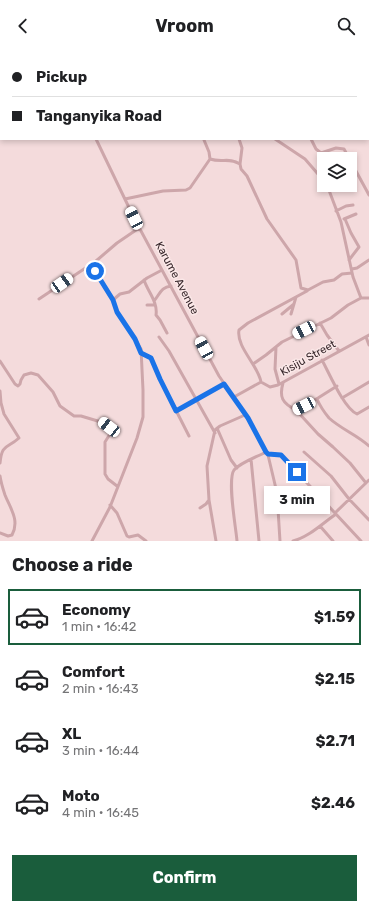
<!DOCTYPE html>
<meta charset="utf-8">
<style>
:root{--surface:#fff;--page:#f2f2f2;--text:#202124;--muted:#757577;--line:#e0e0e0;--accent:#1a5d3c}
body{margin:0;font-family:Rubik,sans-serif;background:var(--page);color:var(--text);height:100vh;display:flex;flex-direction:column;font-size:15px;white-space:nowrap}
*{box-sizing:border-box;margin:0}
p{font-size:13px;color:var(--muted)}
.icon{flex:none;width:22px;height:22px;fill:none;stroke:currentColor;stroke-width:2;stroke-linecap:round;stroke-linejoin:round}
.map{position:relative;height:489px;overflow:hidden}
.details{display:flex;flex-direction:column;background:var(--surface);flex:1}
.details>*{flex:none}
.hud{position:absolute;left:0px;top:0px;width:369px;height:88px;box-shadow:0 2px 6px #0003;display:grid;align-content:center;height:88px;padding:0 12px;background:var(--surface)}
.tools{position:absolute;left:317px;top:100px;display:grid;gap:8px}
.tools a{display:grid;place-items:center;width:40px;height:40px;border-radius:0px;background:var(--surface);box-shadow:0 2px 6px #0003;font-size:20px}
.end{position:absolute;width:18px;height:18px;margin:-9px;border:5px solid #1a73e8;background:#fff;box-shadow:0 0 0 2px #fff}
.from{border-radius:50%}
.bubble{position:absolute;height:28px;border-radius:0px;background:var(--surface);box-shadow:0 2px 6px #0003;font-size:13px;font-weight:700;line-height:28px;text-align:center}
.car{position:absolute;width:12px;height:24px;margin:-12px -6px;border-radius:5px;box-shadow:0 0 3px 1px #0007;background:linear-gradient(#fff 24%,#345 0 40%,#fff 0 76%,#345 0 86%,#fff 0)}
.hud b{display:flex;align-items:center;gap:14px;height:38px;font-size:15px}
.hud b+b{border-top:1px solid var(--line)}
.hud i{width:10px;height:10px;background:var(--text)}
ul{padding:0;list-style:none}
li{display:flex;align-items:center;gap:12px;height:56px;margin:0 8px 6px;padding:0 4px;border:2px solid transparent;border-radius:0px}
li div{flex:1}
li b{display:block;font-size:15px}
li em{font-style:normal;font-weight:700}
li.current{border-color:var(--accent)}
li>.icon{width:36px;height:36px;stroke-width:1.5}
h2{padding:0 12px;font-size:18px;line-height:48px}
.button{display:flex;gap:8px;margin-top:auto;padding:8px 12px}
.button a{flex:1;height:46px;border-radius:0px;background:var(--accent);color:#fff;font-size:16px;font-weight:700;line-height:46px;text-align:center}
header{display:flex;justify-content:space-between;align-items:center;height:52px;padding:0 12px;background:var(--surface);font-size:18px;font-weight:700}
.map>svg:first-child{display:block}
</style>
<header><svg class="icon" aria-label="back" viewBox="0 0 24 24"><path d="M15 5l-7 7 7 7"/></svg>Vroom<svg class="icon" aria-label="search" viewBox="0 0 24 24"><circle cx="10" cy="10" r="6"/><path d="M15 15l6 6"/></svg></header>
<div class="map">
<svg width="369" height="489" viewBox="0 0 369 489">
<rect width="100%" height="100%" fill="#f4dbdc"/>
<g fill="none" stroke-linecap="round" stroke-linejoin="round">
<path stroke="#cda6aa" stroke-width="3" d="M307,0V1
M110,1L111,0
M219,1V0
M275,1V0
M338,1L339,0
M368,6L369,5
M368,26H369
M368,50L369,52
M96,87L134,166L219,324L248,366L266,400L268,402V403L277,441L280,489
M239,87L242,96L240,112L241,117L247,124L267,167L296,208L301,236L308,238L323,230L334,228L342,222L352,221
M275,87L305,107L324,129
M311,87L316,97L321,101L336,96L344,97L369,143
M210,107C222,111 229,105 240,112
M327,133L341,170L353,225L361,246H369
M125,147L163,139L186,138L190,136L210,107L209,100L204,88
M336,159L346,154L353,153
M344,167L356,162
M345,167L351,181L359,195L349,208
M352,217L357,216L369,208
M144,228C148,240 158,250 156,263L160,268L167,281
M39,247L96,209L117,191L139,176
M113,248L120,242L129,240L147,226L162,218
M154,249C160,242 161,235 171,234
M147,253H155
M282,262L294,252
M291,262L296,245
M320,271L327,283L339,299
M159,285L169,299L215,381
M366,285L369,293
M276,295L275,317L279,332
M141,301L151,306L160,327L189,384
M322,308C330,323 344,356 357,362L369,355
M0,309L15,332L18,334L20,332L21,328L24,323L31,321L38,323L53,340L60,354L74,364H81L101,370L109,375L110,382L105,390V422L108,427L117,434
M253,312L266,303L282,290L331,266L348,253L361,246
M261,330C258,313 236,295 239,278L248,271L307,239
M283,331C279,345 282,351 296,358L318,382L333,395L350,411L366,431
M0,339L1,351L4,362L19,386C7,397 2,391 0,411
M234,345L261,330L270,335L278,333L369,283
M342,346L369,330
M317,347C320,354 324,360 329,366C341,377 357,383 369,394
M296,358L318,346L337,334
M176,359L224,332
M217,376L231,408L237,416
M304,400L331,424L349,447L369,468
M268,402L281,403L361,489
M251,407L259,489
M0,424C1,431 3,437 5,443C10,456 20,468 12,483L8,484L0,481
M209,448L216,489
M110,453L117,461L127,484L129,485L138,483L146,489
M200,456L206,452L209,448L207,414L215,378L220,374L245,363
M335,461L369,428
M320,474L333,489
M92,489L110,455L137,386L143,365V338L141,297L135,287L121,267L117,260L113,248L94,218L96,209
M237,489C236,476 227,428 234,418C241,410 257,405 266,400
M293,489C309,485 323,471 336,462"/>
</g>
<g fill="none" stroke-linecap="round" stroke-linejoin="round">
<path stroke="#1a73e8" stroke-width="5" d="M95,219L113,248L117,260L135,287L141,301L151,306L160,327L176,359L224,332L248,366L266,400L268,402L281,403L297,420"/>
</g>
<g text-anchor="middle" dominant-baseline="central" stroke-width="3" stroke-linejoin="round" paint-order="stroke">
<g font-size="11" fill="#38282c" stroke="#fbe8e8">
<text transform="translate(177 226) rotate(62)">Karume Avenue</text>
<text transform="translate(308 306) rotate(-29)">Kisiju Street</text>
</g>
</g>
</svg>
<div class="tools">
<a><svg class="icon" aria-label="layers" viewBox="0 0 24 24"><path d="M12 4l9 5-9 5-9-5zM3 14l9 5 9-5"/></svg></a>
</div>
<i class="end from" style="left:95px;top:219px"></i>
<i class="end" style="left:297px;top:420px"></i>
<div class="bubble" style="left:264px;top:434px;width:66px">3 min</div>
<i class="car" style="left:134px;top:166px;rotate:334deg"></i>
<i class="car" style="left:62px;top:231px;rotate:55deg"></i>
<i class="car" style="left:304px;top:278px;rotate:243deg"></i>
<i class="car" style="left:204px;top:296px;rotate:332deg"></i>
<i class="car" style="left:304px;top:354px;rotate:243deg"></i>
<i class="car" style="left:109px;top:375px;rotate:308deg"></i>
<div class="hud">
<b><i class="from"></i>Pickup</b>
<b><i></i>Tanganyika Road</b>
</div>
</div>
<section class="details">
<h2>Choose a ride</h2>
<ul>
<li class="current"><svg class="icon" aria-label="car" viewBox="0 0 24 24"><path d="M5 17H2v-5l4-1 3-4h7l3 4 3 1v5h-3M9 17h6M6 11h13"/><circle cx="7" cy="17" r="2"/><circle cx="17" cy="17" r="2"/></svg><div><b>Economy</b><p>1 min · 16:42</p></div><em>$1.59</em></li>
<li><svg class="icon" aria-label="car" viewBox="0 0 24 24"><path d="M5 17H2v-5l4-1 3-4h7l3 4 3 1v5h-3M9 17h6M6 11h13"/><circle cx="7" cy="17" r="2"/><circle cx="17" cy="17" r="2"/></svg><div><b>Comfort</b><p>2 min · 16:43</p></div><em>$2.15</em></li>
<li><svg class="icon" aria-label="car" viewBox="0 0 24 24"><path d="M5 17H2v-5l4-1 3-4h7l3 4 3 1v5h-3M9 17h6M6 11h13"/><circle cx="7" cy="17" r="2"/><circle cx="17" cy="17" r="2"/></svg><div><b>XL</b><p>3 min · 16:44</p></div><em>$2.71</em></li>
<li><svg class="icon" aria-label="car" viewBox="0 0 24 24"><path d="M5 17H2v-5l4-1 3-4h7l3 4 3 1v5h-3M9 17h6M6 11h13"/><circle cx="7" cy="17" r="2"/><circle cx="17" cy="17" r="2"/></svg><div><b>Moto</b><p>4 min · 16:45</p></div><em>$2.46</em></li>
</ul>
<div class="button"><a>Confirm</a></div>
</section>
